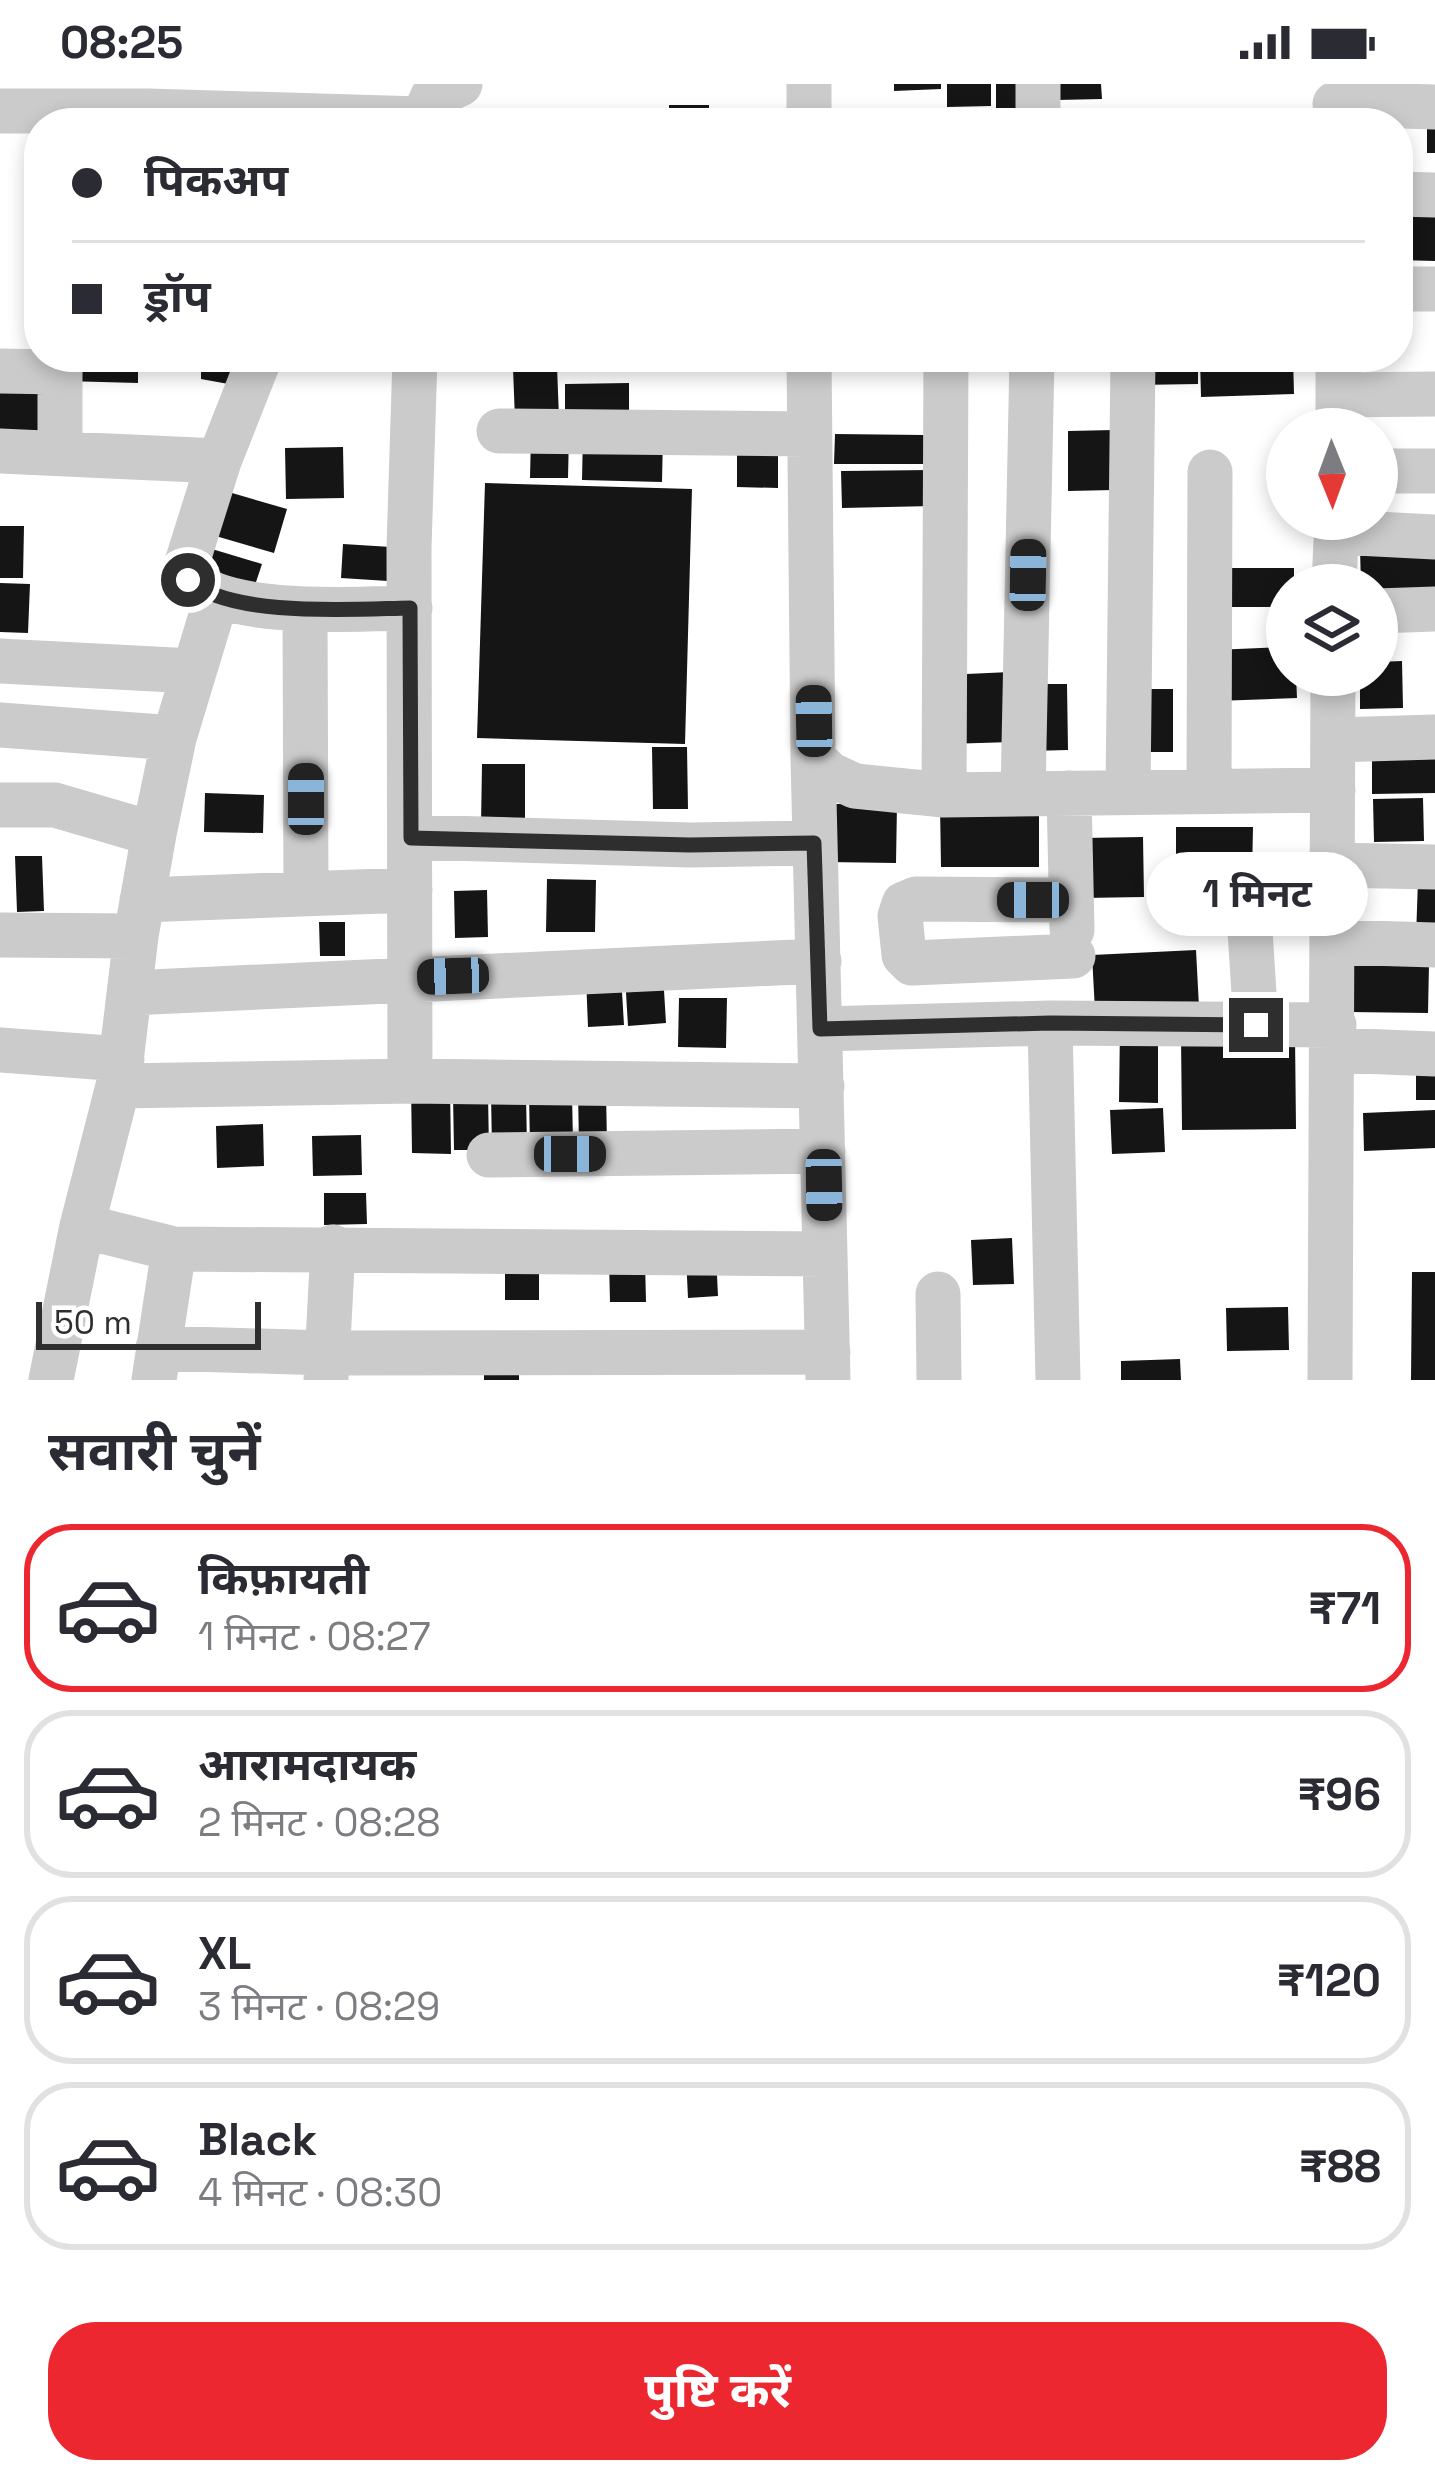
<!DOCTYPE html>
<html lang="hi">
<meta charset="utf-8">
<style>
:root{--surface:#fff;--page:#f2f2f3;--text:#2b2b33;--muted:#7c7c81;--line:#e1e1e2;--accent:#ed272f}
body{margin:0;font-family:"Space Grotesk","Noto Sans Devanagari",sans-serif;background:var(--page);color:var(--text);height:100vh;display:flex;flex-direction:column;font-size:45px;white-space:nowrap}
*{box-sizing:border-box;margin:0}
p{font-size:39px;color:var(--muted)}
.icon{flex:none;width:66px;height:66px;fill:none;stroke:currentColor;stroke-width:2;stroke-linecap:round;stroke-linejoin:round}
.map{position:relative;height:1296px;overflow:hidden}
.side{display:flex;flex-direction:column;background:var(--surface);flex:1}
.side>*{flex:none}
.hud{position:absolute;left:24px;top:24px;width:1389px;height:264px;border-radius:48px;box-shadow:0 6px 18px #0003;display:grid;align-content:center;height:264px;padding:0 48px;background:var(--surface)}
.needle{width:78px;rotate:179deg}
.tools{position:absolute;left:1266px;top:324px;display:grid;gap:24px}
.tools a{display:grid;place-items:center;width:132px;height:132px;border-radius:50%;background:var(--surface);box-shadow:0 6px 18px #0003;font-size:60px}
.scale{position:absolute;left:36px;bottom:30px;width:225px;box-sizing:border-box;padding-left:12px;border:6px solid #2e2e2e;border-top:0;font-size:33px;line-height:42px;white-space:nowrap;color:#2e2e2e;-webkit-text-stroke:9px #fff;paint-order:stroke}
.end{position:absolute;width:54px;height:54px;margin:-27px;border:15px solid #2e2e2e;background:#fff;box-shadow:0 0 0 6px #fff}
.from{border-radius:50%}
.bubble{position:absolute;height:84px;border-radius:42px;background:var(--surface);box-shadow:0 6px 18px #0003;font-size:39px;font-weight:700;line-height:84px;text-align:center}
.car{position:absolute;width:36px;height:72px;margin:-36px -18px;border-radius:15px;box-shadow:0 0 9px 3px #0007;background:linear-gradient(#222 24%,#8ab4d8 0 40%,#222 0 76%,#8ab4d8 0 86%,#222 0)}
.hud b{display:flex;align-items:center;gap:42px;height:114px;font-size:45px}
.hud b+b{border-top:3px solid var(--line)}
.hud i{width:30px;height:30px;background:var(--text)}
ul{padding:0;list-style:none}
li{display:flex;align-items:center;gap:36px;height:168px;margin:0 24px 18px;padding:0 24px;border:6px solid var(--line);border-radius:48px}
li div{flex:1}
li b{display:block;font-size:45px}
li em{font-style:normal;font-weight:700}
li.on{border-color:var(--accent)}
li>.icon{width:108px;height:108px;stroke-width:1.5}
h2{padding:0 48px;font-size:54px;line-height:144px}
.action{display:flex;gap:24px;margin-top:auto;padding:24px 48px}
.action a{flex:1;height:138px;border-radius:48px;background:var(--accent);color:#fff;font-size:48px;font-weight:700;line-height:138px;text-align:center}
.status{display:flex;justify-content:space-between;align-items:center;height:84px;padding:0 60px;background:var(--surface);direction:ltr}
.status svg{height:33px;fill:currentColor}
.map>svg:first-child{display:block}
</style>
<div class="status"><b>08:25</b><svg viewBox="0 0 49 12"><path d="M0 12V9h3v3zM5 12V6h3v6zM10 12V3h3v9zM15 12V0h3v12zM26 1h20v11H26zM47 4h2v5h-2z"/></svg></div>
<div class="map">
<svg width="1435" height="1296" viewBox="0 0 1435 1296">
<rect width="100%" height="100%" fill="#fff"/>
<path fill="#151515" d="M894,0H941V5L894,7Z
M947,0H991V22L947,23Z
M996,0H1035V24L996,25Z
M1057,0H1101L1102,15L1057,16Z
M669,21H709V39H669Z
M663,24V39H623V25Z
M506,25V39H481V26Z
M1427,26H1435V69H1427Z
M931,31V39H839V33Z
M1398,112L1435,113V177L1398,176Z
M66,273H138V299L65,297Z
M201,273H237L234,301L201,295Z
M1137,273H1198V300L1137,301Z
M1200,273H1293L1294,310L1201,313Z
M557,282L559,334L515,336L513,284Z
M0,292L47,293L45,364L0,362Z
M629,299V332L565,333V300Z
M1114,346V406L1068,407V347Z
M583,349L663,351L662,398L582,396Z
M531,350H569L568,394H530Z
M835,350L924,351V380H834Z
M737,358L778,359V404L737,403Z
M343,363L344,414L286,415L285,364Z
M932,386L933,422L842,424L841,387Z
M485,399L692,405L685,660L477,654Z
M215,404L287,425L274,469L202,448Z
M0,442H24L23,494H0Z
M343,460L391,463L388,497L341,494Z
M202,462L262,480L252,510L192,491Z
M1435,463V520L1377,521V501H1361L1360,465Z
M1214,484H1294V501H1287V523H1214Z
M0,499L30,500L28,549L0,548Z
M1287,563V591H1296L1297,614L1216,617L1214,566Z
M1402,577L1403,624L1360,625V591H1377V578Z
M1010,588L1012,658L947,660L945,591Z
M1029,600H1067L1068,666L1030,667Z
M1131,605H1173V668H1132Z
M652,663H687L688,725H653Z
M1372,663H1435V709L1372,710Z
M482,680H525V741H481Z
M205,709L264,711L263,749L204,748Z
M1423,714L1424,757L1374,758L1373,715Z
M827,720H897L896,779L827,778Z
M940,721H1039V783H941Z
M1176,743H1253L1252,791H1176Z
M1143,753L1144,813L1083,814L1082,754Z
M15,772H42L44,827L17,828Z
M547,795L596,796L595,848H546Z
M1418,796L1435,797V854L1416,853Z
M487,806L488,853L455,854L454,807Z
M319,838H345V872H320Z
M1196,866L1199,923L1095,927L1092,871Z
M1350,879L1429,880L1428,929L1349,928Z
M663,890L666,939L628,942L625,892Z
M621,891L624,941L588,943L586,893Z
M679,914H727L726,964L678,963Z
M1120,941H1158V1019L1119,1018Z
M1295,951L1296,1045L1182,1046L1181,952Z
M1416,974L1435,975V1016H1416Z
M411,1002H450L451,1070L412,1069Z
M578,1007H606L607,1060L579,1061Z
M572,1009L573,1060L530,1063L529,1010Z
M488,1010L489,1066H454L453,1011Z
M526,1010L527,1064L492,1065L491,1011Z
M1163,1024L1165,1068L1112,1070L1110,1026Z
M1435,1026V1064L1364,1067L1363,1029Z
M263,1040L264,1082L217,1084L216,1042Z
M361,1051L362,1091L313,1092L312,1052Z
M324,1109H366L367,1140L324,1141Z
M1012,1154L1014,1200L973,1201L971,1156Z
M539,1171V1216H505V1172Z
M716,1171L718,1212L688,1214L686,1172Z
M645,1176L646,1218H610L609,1177Z
M1412,1188H1435V1296H1411Z
M1288,1223L1289,1266L1227,1267L1226,1224Z
M484,1271H519V1296H484Z
M1180,1275L1181,1296H1121V1277Z"/>
<g fill="none" stroke-linecap="round" stroke-linejoin="round">
<path stroke="#cbcbcb" stroke-width="45" d="M809,0V39
M1335,20L1435,23
M0,27H148L421,35
M421,39L433,12L460,0
M1038,39V0
M1398,110L1435,111
M1398,205H1435
M60,273V370
M260,273L219,377L186,482L188,495C230,534 354,525 410,524
M809,273L813,674L829,690L855,702L944,711L1333,706
M1338,273V345
M0,287L60,288
M1339,311L1435,310
M499,347L809,350
M0,367L219,377
M1377,387H1435
M1337,448L1435,453
M1334,501L1337,435
M305,526L306,809
M1377,527L1435,525
M0,577L193,587
M0,641L174,654
M1334,656L1435,653
M813,674L828,1295
M1209,706L1210,388
M1128,707L1133,273
M1069,709L1072,846
M1023,710L1032,273
M944,711L946,273
M0,721H55L154,750
M411,753L690,761L814,759
M1330,781L1435,783
M1248,815L1256,941
M142,816L410,806
M1071,816L916,815L904,820L900,832L904,871L912,879L1073,872
M0,851L136,852
M1333,858L1435,861
M130,909L819,877
M1050,939L1058,1296
M820,945L1050,939L1334,941
M0,966L122,975
M1334,966L1435,970
M410,997L409,464L415,273
M118,1002L410,997L822,1002
M489,1071L823,1067
M82,1142L174,1165L825,1170
M938,1210L939,1296
M158,1264L327,1269L828,1268
M51,1296L82,1142L118,1002L136,852L154,750L174,654L217,512
M154,1296L174,1165
M326,1296L333,1163
M1330,1296L1333,591"/>
</g>
<g fill="none" stroke-linecap="round" stroke-linejoin="round">
<path stroke="#2e2e2e" stroke-width="15" d="M188,496C232,534 353,525 410,524L411,754L690,761L814,759L820,945L1050,939L1256,941"/>
</g>
</svg>
<div class="tools">
<a><svg class="needle" viewBox="-14 -14 28 28"><path d="M0-13l5 13h-10z" fill="#e53935"/><path d="M0 13l5-13h-10z" fill="#7c7c81"/></svg></a>
<a><svg class="icon" aria-label="layers" viewBox="0 0 24 24"><path d="M12 4l9 5-9 5-9-5zM3 14l9 5 9-5"/></svg></a>
</div>
<div class="scale">50 m</div>
<i class="end from" style="left:188px;top:496px"></i>
<i class="end" style="left:1256px;top:941px"></i>
<div class="bubble" style="left:1146px;top:768px;width:222px">1 मिनट</div>
<i class="car" style="left:1028px;top:491px;rotate:1deg"></i>
<i class="car" style="left:814px;top:637px;rotate:359deg"></i>
<i class="car" style="left:306px;top:715px;rotate:0deg"></i>
<i class="car" style="left:1033px;top:816px;rotate:270deg"></i>
<i class="car" style="left:453px;top:892px;rotate:268deg"></i>
<i class="car" style="left:570px;top:1070px;rotate:90deg"></i>
<i class="car" style="left:824px;top:1101px;rotate:179deg"></i>
<div class="hud">
<b><i class="from"></i>पिकअप</b>
<b><i></i>ड्रॉप</b>
</div>
</div>
<section class="side">
<h2>सवारी चुनें</h2>
<ul>
<li class="on"><svg class="icon" aria-label="car" viewBox="0 0 24 24"><path d="M5 17H2v-5l4-1 3-4h7l3 4 3 1v5h-3M9 17h6M6 11h13"/><circle cx="7" cy="17" r="2"/><circle cx="17" cy="17" r="2"/></svg><div><b>किफ़ायती</b><p>1 मिनट · 08:27</p></div><em>₹71</em></li>
<li><svg class="icon" aria-label="car" viewBox="0 0 24 24"><path d="M5 17H2v-5l4-1 3-4h7l3 4 3 1v5h-3M9 17h6M6 11h13"/><circle cx="7" cy="17" r="2"/><circle cx="17" cy="17" r="2"/></svg><div><b>आरामदायक</b><p>2 मिनट · 08:28</p></div><em>₹96</em></li>
<li><svg class="icon" aria-label="car" viewBox="0 0 24 24"><path d="M5 17H2v-5l4-1 3-4h7l3 4 3 1v5h-3M9 17h6M6 11h13"/><circle cx="7" cy="17" r="2"/><circle cx="17" cy="17" r="2"/></svg><div><b>XL</b><p>3 मिनट · 08:29</p></div><em>₹120</em></li>
<li><svg class="icon" aria-label="car" viewBox="0 0 24 24"><path d="M5 17H2v-5l4-1 3-4h7l3 4 3 1v5h-3M9 17h6M6 11h13"/><circle cx="7" cy="17" r="2"/><circle cx="17" cy="17" r="2"/></svg><div><b>Black</b><p>4 मिनट · 08:30</p></div><em>₹88</em></li>
</ul>
<div class="action"><a>पुष्टि करें</a></div>
</section>
